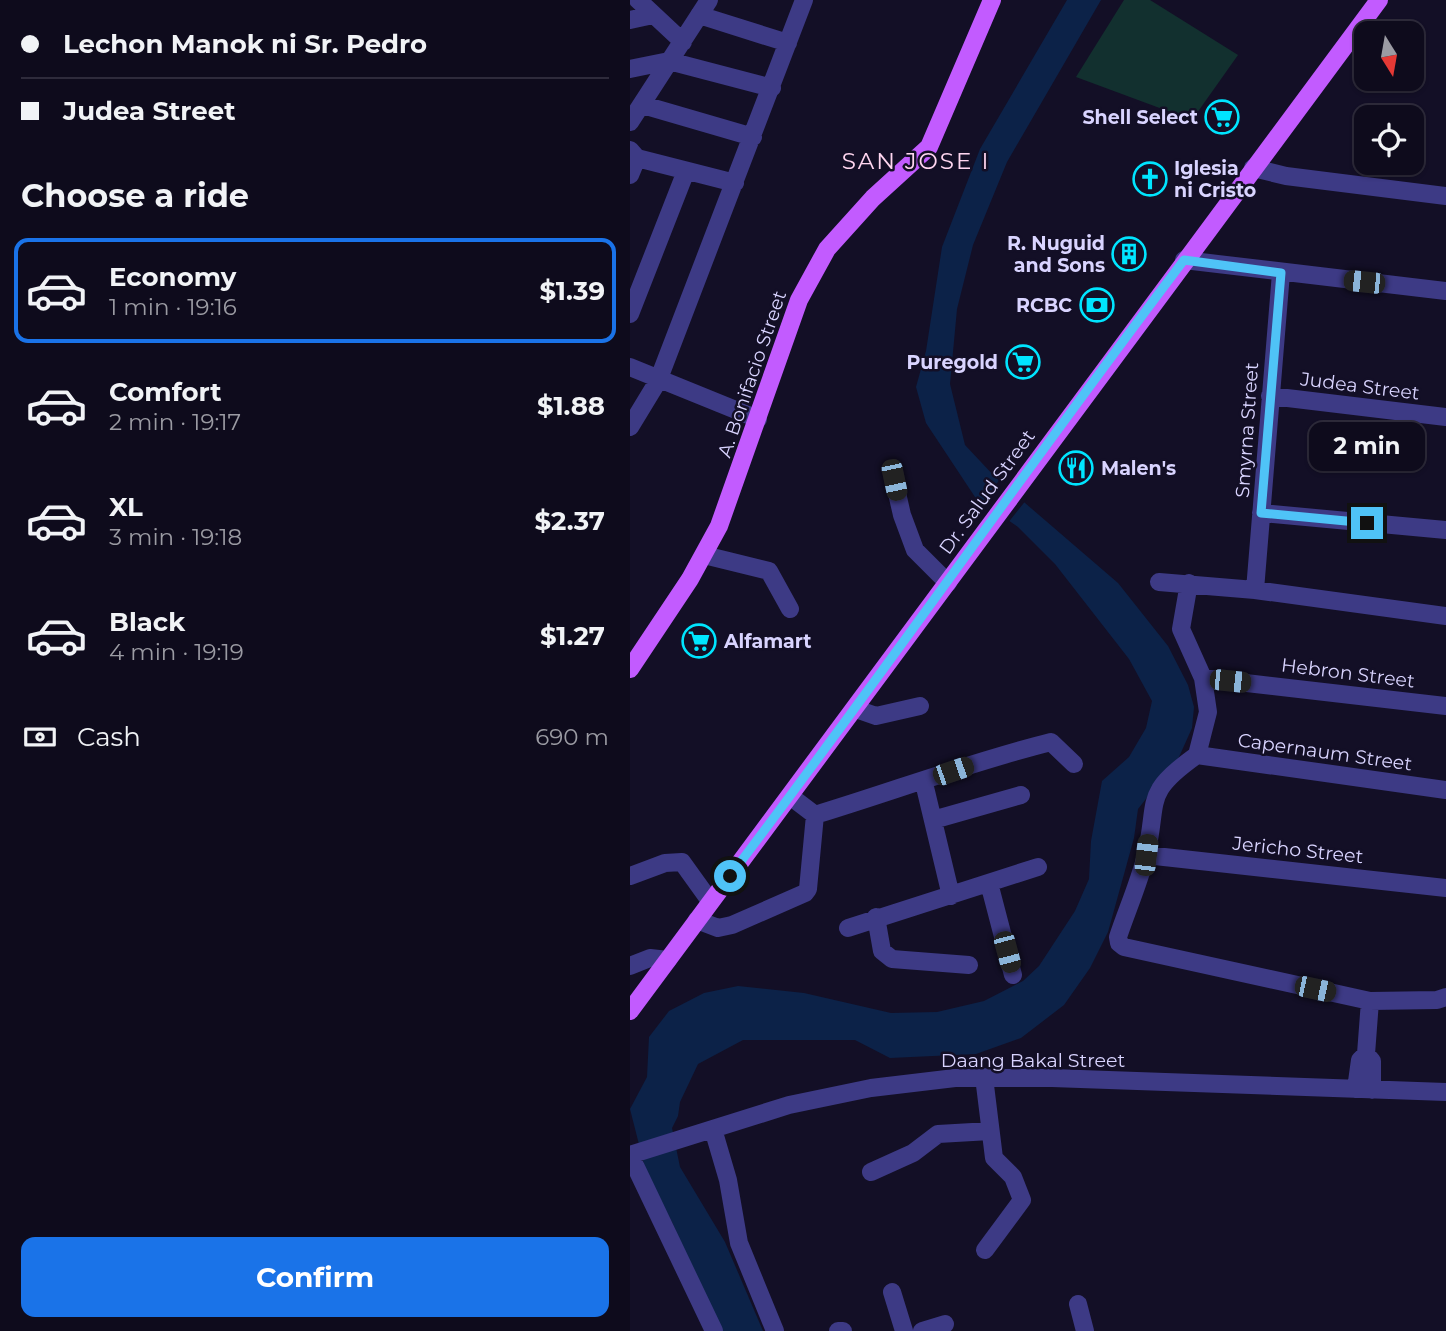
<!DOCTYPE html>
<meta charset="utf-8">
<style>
:root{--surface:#0e0b1c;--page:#1c1929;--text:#f1f3f6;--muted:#9b9ba3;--line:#2e2b3b;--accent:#1a73e8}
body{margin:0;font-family:Montserrat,sans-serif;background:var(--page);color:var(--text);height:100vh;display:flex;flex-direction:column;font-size:26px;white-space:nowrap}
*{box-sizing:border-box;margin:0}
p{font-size:23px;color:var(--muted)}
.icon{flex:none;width:38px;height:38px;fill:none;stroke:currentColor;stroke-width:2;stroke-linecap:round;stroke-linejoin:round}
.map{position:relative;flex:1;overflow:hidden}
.side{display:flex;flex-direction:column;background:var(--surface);width:630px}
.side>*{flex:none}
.guide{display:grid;align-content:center;height:154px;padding:0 21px;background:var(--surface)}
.needle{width:46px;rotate:169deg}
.tools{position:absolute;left:724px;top:21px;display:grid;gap:14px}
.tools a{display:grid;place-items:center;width:70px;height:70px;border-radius:14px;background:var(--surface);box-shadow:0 2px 5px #0004,0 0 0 2px var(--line);font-size:35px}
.end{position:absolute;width:32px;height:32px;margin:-16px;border:9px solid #4fc3f7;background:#111;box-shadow:0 0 0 4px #111}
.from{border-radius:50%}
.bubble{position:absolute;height:49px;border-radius:14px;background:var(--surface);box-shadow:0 2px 5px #0004,0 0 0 2px var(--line);font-size:23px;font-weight:700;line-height:49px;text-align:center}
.car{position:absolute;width:21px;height:42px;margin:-21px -10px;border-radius:9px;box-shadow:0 0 5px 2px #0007;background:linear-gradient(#222 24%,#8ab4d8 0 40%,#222 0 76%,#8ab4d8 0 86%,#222 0)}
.guide b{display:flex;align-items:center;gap:24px;height:66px;font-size:26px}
.guide b+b{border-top:2px solid var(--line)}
.guide i{width:18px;height:18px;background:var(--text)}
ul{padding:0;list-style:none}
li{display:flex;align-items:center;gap:21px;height:105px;margin:0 14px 10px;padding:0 7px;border:4px solid transparent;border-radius:14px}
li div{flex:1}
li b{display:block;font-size:26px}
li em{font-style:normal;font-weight:700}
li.active{border-color:var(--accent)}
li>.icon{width:63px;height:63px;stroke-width:1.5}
h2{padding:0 21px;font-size:32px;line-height:84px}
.pay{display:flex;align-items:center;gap:18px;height:77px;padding:0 21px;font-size:26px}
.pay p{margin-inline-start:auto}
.button{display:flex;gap:14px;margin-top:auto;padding:14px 21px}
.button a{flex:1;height:80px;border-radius:14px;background:var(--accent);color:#fff;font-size:28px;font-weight:700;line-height:80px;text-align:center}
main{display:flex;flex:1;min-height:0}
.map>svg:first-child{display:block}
</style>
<main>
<section class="side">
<div class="guide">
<b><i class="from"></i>Lechon Manok ni Sr. Pedro</b>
<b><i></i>Judea Street</b>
</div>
<h2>Choose a ride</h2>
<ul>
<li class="active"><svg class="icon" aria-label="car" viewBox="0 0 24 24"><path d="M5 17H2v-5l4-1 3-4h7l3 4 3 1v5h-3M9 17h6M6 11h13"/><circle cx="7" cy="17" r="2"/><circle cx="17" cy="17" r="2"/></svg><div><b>Economy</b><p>1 min · 19:16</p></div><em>$1.39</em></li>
<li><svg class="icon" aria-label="car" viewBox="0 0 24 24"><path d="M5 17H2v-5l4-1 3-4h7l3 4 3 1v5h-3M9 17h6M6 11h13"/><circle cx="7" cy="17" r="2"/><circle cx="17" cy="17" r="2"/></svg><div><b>Comfort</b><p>2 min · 19:17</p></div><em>$1.88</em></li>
<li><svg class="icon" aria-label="car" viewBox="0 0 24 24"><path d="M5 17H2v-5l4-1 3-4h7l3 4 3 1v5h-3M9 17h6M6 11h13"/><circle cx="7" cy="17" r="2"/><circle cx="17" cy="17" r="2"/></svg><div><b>XL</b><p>3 min · 19:18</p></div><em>$2.37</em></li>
<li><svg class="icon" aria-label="car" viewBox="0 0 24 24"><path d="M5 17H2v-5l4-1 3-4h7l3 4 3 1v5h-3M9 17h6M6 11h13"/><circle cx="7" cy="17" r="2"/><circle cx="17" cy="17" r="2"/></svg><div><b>Black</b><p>4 min · 19:19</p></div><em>$1.27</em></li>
</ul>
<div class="pay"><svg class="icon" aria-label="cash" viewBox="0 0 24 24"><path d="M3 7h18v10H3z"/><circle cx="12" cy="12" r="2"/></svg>Cash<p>690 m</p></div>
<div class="button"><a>Confirm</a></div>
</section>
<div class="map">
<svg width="816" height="1331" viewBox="0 0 816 1331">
<rect width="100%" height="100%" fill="#130f26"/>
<path fill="#12302f" d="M494,0H520L608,55L562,120L446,77Z"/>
<path fill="#0c2248" d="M437,0H471L377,162L343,245L327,309L320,384L335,445L366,478L488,583L538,646L558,685L564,707L562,728L549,757L508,809L504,838L478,932L460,968L434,1005L391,1038L346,1054L260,1058L225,1040H113L68,1064L50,1102L48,1116L42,1128L50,1167L95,1242L133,1331H90L42,1222L16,1172L0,1109L17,1077L19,1037L39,1011L74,993L108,986L174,993L261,1013L307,1012L354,1001L393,981L409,966L445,911L459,879L461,841L472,781L499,757L516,728L522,701L499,659L425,564L388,527L345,497L296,423L286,387L296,351L312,247L350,149Z"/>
<path fill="#130f26" d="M371,478L397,499L377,524L350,505Z"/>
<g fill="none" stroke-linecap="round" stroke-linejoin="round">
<path stroke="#3d3a85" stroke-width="18" d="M8,0L53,42
M69,15L158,43
M0,20L23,15
M0,69L39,61L142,88
M13,105L123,137
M0,122L79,0
M0,150L7,158L105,183
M623,168L656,176L816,196
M0,175L7,158
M554,260L816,291
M0,314L56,171
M0,367L128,419
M640,396L816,417
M0,427L28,381L174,0
M264,480L272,515L285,550L318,583
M631,513L816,530
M74,555L139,571L160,609
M529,582L625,590L816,616
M559,583L551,629L573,678L578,712L567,755
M625,590L651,273
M573,678L816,706
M226,709L246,716L290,706
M567,755C512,794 529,799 516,855C509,883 497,910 488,937L489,943L494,947L740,1001L807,1000L816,997
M567,755L816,790
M294,783L321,896
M160,796L185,815C264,791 341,762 421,742L444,764
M303,820L391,795
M516,855L816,888
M0,876L35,863L52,862L80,901
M359,883L383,975
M246,917L252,951L262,959L339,965
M67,920L88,928L102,925L175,893L178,889L185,815
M218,928L408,867
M0,966L20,958L38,960
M736,1054L742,1061V1090
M354,1077L364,1158L383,1177L392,1200L355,1250
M726,1089L730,1060L736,1054L740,1001
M83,1129L98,1180L109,1243L145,1331
M0,1155L159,1105L241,1088L325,1078H422L816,1092
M0,1155L84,1331
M241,1172L283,1153L308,1134L360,1131
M262,1292L274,1331
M448,1304L455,1331
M208,1331H213
M292,1331L315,1324"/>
<path stroke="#c25bff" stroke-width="18" d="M0,669L60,579L89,526L169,300L197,249L243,198L299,147L362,0
M0,1011C250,674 497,335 749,0"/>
</g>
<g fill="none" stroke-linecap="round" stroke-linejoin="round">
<path stroke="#4fc3f7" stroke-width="9" d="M100,876C254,673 400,463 554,260L651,273L631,513L737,523"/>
</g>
<defs>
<symbol id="supermarket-ring" viewBox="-11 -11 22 22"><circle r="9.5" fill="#130f26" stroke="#00e5ff" stroke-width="1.5"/><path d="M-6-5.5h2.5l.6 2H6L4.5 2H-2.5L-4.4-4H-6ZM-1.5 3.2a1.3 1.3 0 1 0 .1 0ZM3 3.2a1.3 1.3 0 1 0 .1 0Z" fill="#00e5ff"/></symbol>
<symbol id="church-ring" viewBox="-11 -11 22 22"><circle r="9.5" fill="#130f26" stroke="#00e5ff" stroke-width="1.5"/><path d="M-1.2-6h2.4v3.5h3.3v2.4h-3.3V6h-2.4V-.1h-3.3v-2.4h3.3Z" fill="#00e5ff"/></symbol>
<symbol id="building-ring" viewBox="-11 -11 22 22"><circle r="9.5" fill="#130f26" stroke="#00e5ff" stroke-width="1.5"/><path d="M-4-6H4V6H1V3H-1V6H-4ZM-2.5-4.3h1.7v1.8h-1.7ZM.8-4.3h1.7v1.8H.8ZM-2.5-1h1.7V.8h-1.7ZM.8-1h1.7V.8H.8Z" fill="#00e5ff"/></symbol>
<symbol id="bank-ring" viewBox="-11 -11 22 22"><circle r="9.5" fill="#130f26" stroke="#00e5ff" stroke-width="1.5"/><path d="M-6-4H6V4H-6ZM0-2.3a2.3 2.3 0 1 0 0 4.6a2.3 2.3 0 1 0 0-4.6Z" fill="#00e5ff"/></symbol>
<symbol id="restaurant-ring" viewBox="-11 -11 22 22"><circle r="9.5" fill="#130f26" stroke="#00e5ff" stroke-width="1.5"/><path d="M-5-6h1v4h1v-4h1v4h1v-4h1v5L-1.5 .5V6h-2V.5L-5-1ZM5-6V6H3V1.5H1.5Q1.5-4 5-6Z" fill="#00e5ff"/></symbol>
</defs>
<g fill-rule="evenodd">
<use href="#supermarket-ring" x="573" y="98" width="38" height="38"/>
<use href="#church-ring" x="501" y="160" width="38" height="38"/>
<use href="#building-ring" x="480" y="235" width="38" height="38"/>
<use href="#bank-ring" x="448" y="286" width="38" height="38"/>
<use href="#supermarket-ring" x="374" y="343" width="38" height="38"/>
<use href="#restaurant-ring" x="427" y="449" width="38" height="38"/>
<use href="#supermarket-ring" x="50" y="622" width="38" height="38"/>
</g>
<g text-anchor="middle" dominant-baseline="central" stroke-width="5" stroke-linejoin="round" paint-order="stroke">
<g font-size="19" font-weight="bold" fill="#d9d4ff" stroke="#130f26" text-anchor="end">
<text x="568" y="117">Shell Select</text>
<text x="544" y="168" text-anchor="start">Iglesia<tspan x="544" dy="22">ni Cristo</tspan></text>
<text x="475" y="243">R. Nuguid<tspan x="475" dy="22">and Sons</tspan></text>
<text x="442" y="305">RCBC</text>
<text x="368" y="362">Puregold</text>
<text x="471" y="468" text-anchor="start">Malen's</text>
<text x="94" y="641" text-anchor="start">Alfamart</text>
</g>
<g font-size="19" fill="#d9d4ff" stroke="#130f26">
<text transform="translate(122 374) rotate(-71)">A. Bonifacio Street</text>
<text transform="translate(730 386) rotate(7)">Judea Street</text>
<text transform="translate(617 430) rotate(-86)">Smyrna Street</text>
<text transform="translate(357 492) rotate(-54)">Dr. Salud Street</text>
<text transform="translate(718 673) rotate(7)">Hebron Street</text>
<text transform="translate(695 752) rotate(8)">Capernaum Street</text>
<text transform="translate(668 850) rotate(6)">Jericho Street</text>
<text x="403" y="1060">Daang Bakal Street</text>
</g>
<g font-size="23" letter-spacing="2" fill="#ffd6f0" stroke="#130f26">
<text x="286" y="161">SAN JOSE I</text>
</g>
</g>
</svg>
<div class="tools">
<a><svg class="needle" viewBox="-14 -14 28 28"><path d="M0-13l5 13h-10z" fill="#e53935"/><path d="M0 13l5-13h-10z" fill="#9b9ba3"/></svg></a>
<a><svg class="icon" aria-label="locate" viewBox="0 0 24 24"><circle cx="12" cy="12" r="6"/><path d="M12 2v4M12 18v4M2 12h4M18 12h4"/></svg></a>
</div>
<i class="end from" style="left:100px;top:876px"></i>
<i class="end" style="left:737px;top:523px"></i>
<div class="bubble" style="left:679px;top:422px;width:116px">2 min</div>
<i class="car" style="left:734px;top:282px;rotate:276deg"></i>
<i class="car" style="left:264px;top:480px;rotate:168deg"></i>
<i class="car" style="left:600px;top:681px;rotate:96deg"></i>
<i class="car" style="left:323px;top:771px;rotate:71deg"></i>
<i class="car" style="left:516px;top:855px;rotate:7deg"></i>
<i class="car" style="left:377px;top:952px;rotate:165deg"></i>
<i class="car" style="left:685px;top:989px;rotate:102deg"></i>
</div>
</main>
